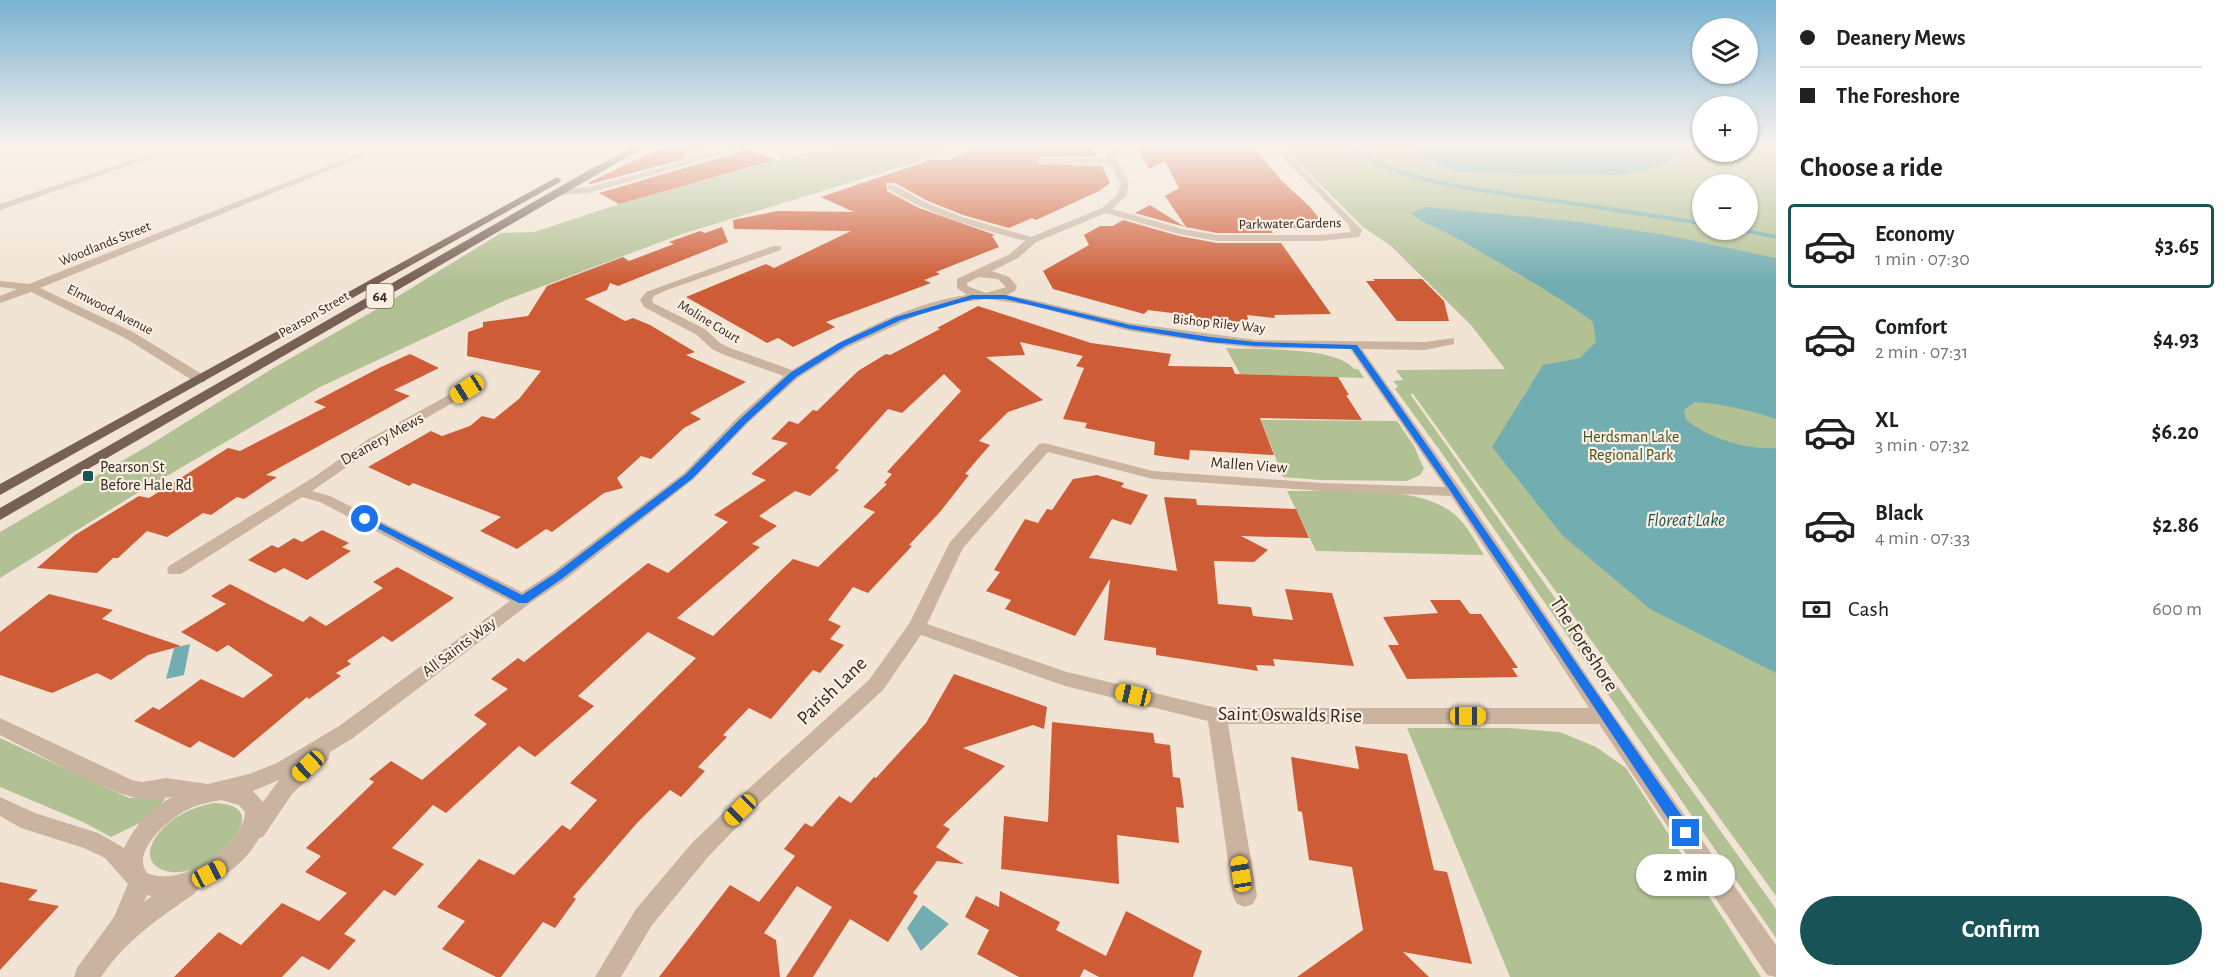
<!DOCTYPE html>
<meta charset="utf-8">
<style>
:root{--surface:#fff;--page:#f6f6f6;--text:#202124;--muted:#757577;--line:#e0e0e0;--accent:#175357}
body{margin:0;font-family:"Alegreya Sans",sans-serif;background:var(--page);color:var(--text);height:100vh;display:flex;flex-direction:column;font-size:22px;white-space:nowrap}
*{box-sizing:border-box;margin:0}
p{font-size:20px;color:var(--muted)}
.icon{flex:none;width:33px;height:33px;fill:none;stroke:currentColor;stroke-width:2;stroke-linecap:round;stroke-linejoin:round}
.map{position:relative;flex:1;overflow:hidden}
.details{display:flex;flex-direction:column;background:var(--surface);width:450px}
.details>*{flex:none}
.hud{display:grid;align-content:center;height:132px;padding:0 24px;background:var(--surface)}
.controls{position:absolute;left:1692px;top:18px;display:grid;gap:12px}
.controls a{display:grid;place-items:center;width:66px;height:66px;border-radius:50%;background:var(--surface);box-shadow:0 2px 4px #0004;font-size:30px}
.end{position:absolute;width:27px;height:27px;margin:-14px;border:8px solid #1a73e8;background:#fff;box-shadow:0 0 0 3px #fff}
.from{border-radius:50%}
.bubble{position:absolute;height:42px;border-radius:21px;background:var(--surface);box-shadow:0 2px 4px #0004;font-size:20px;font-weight:700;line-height:42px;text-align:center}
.car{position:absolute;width:18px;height:36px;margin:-18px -9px;border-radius:8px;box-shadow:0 0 4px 2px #0007;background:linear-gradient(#f5c518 24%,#345 0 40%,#f5c518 0 76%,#345 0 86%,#f5c518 0)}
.hud b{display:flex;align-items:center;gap:21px;height:57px;font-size:22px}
.hud b+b{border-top:2px solid var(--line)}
.hud i{width:15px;height:15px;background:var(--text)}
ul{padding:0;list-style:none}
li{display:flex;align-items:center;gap:18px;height:84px;margin:0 12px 9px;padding:0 12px;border:3px solid transparent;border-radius:6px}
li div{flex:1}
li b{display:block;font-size:22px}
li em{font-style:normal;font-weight:700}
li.selected{border-color:var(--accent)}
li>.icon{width:54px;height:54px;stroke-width:1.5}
h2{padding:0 24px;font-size:27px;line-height:72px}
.pay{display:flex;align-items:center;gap:15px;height:66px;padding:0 24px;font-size:22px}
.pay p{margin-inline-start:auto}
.cta{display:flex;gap:12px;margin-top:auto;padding:12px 24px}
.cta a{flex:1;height:69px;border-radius:36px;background:var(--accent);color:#fff;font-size:24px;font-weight:700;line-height:69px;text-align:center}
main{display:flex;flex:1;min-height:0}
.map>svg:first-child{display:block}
</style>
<main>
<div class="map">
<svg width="1776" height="977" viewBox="0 0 1776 977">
<rect width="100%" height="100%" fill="#f2e4d5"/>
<path fill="#b2c194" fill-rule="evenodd" d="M831,145H972L682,234L506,300L320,387L134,495L0,578V532L151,444L275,367L379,308L501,233L534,232L619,204Z
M1281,145H1702V152H1748V145H1776V896L1413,394H1410L1776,909V938L1441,452L1395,389L1398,386L1393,381L1403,380L1396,370L1505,369L1471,325L1391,246L1363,227ZM1702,184H1748V230H1702Z
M1226,348C1256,350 1337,346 1354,369H1358L1364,378L1240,374Z
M1261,420L1397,421L1414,446L1424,469L1420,475L1407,481L1320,480L1283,477Z
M1287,491C1334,492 1416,483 1454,514C1467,525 1475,541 1484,555L1316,551Z
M1407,728H1509L1560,732L1596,747L1626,768L1761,977H1510Z
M0,738L129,798L165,797L164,801L142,822L111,837L83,822L0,787Z
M214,803C276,805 221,861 191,870C163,878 136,863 158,834C172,816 193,807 214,803Z"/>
<path fill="#72aeb1" d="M1410,145H1702V147L1649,169L1619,175L1459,172L1430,161L1415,152Z
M1426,207L1571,221L1666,235L1776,258V419C1749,410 1723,404 1695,402L1684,410L1686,420C1709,438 1746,450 1776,448V673L1650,609L1562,535L1492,447L1543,365L1580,358L1596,342L1593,322C1549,289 1502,265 1455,237C1440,228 1424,225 1411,213Z
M190,644L184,675L166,679L174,648Z
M923,905L949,924L921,951L907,928Z"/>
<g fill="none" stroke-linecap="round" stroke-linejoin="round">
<path stroke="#72aeb1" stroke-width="4" d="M1343,145C1404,184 1479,190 1548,200C1600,207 1651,216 1702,223
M1743,230L1776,237"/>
</g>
<path fill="#ce5c36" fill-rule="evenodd" d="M666,145H702L694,147L685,155L684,159L591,184L588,183Z
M981,145H1091L1097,156L1040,157L1038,164L1102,166L1110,183L1099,191L1036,220L1032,218L1009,228L963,215L928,201L895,183H886L887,191L919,208L995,235L992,236L999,247L936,272L940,274L924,280L931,283L826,322L835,327L793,347L778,338L767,343L686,297L766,264L774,268L851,231L734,229L733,220L778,211L854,212L821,197L930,160H949Z
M1157,145H1248L1254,148L1282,181L1308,205L1327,227L1270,229L1273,233H1217L1186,227L1165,196L1179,188L1165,161L1149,169L1137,148H1158Z
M741,146L775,160L619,204L599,193L742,151L743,149Z
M1150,205L1185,227L1135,213Z
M1123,220L1179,236L1217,243H1281L1331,314L1274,315L1275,318L1247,315L1249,324L1218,323L1196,320V316L1148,310L1144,314L1053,289L1043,271L1089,245L1084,235L1100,226H1113Z
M722,227L728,242L618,286L610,283L607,290L585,299L625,321L633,318L650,325L695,352L686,355L746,382L690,413L701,419L684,428L651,459L641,456L617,478L623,488L604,493L552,532L546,529L517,549L480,531L501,517L413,483L409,486L368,467L431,431L442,436L470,426L482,416L494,419L519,399L541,371L467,356L468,332L483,327V322L528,316L547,286L623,257L629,261L674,244L669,242L700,231L705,233Z
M1373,279H1422L1444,301L1449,321H1397L1366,281H1375Z
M978,306L1091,343L1171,354L1168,366L1232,367L1235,374L1338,377L1349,395H1346L1362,420L1260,418L1274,455L1190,450L1189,460L1154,455L1155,442L1085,428L1087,423L1063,419L1084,368L1076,366L1083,356L1020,342L1025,355L986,357L1043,400L1008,412L979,441L990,445L965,474L969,475L940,512L909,545L912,546L868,593L853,587L828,620L841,626L830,639L844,645L820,673L813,670L771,719L749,708L723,735L727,737L698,767L705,771L681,797L670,790L637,823L573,897L576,899L555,928L543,922L501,977H496L442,949L465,921L437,907L479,859L514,875L562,825L570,830L597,800L570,783L696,658L648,632L578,696L594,706L535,757L519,746L446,813L433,805L392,848L424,864L395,896L384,890L344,934L356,940L329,970L302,956L282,977H174L219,932L241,945L282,903L319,921L347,893L305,872L321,856L306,848L374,782L369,779L391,761L422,780L487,724L474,715L508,689L491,679L518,658L524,662L648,563L668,573L728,522L714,515L766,480L751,474L788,443L771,439L789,421L798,424L813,410L817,411L858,371L886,354L890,355L940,329L937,328ZM944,374L961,391L887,472L892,474L884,483L887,484L863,507L875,512L818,567L793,559L713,636L677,618L760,547L752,544L777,526L759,516L795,491L810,496L839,470L835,468L888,409L902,413Z
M410,354L439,368L394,390L410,396L266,475L277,477L244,499L237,497L211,515L203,513L167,537L147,531L118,558H113L97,573L37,568L75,535L139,496L149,498L228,448L240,451L326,407L314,402L381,367Z
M1097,475L1124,483L1121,487L1148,495L1131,525L1112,519L1089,558L1177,571L1164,497L1196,499L1197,505L1296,509L1309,538L1241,536L1268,550L1254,562L1214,561L1218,604L1251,607L1253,616L1293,620L1285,589L1332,593L1354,666L1273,659L1275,666L1256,665L1258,671L1156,655V648L1104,640L1110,579L1075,636L1005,609L1011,600L986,591L1000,572L994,570L1025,519L1038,523L1047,509L1052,510L1073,479Z
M322,530L349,543L342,547L351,551L307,580L284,568L275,573L248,560L272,545L278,548L294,538L302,542Z
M397,567L454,598L392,642L383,636L347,661L351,664L336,673L341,676L309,699L307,697L234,758L199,741L190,748L134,721L153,707L159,710L201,679L243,698L273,675L228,645L217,652L181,632L226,604L211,596L230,584L303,622L310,616L326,626L383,588L373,582Z
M49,594L113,610L102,619L181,646L148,655L111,680L97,673L52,693L0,675V632Z
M1430,600H1460L1470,614H1481L1518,668H1512L1518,677L1407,679L1388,645H1399L1383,617L1438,613Z
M954,674L1047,707L1044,729L1033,725L963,748L1005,766L943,825L950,829L936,847L964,864L937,861L913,893L918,896L888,942L850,919L813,977H786L832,907L797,886L764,933L776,940L780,977H659L730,885L759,902L795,856L784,849L805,823L812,827L839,796L851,803L874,777L876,778L926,723Z
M1052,722L1153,733L1155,743L1170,745L1173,777L1180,778L1184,808L1176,807L1179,843L1117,835L1119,884L1001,869L1004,816L1048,822Z
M1355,746L1407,754L1434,870L1447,872L1472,964L1403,952L1429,977H1297L1363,930L1352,867L1309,860L1302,812L1298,811L1291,757L1359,769Z
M0,882L38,890L28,900L59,906L0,970Z
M1000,891L1060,922L1056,930L1106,956L1126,911L1202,951L1193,977H1099L1084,969L1080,977H1019L977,954L989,930L965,917L976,896L999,907Z"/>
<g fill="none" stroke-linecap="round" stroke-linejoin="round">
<path stroke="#cab4a0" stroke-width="5" d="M604,145L614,149"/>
<path fill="#cab4a0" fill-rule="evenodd" d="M177,145H188L0,210V204Z
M381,145H391L40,288L133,332L205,376L206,379L205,382H195L125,338L31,292L0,303V296L17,289L0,287V281L29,284Z
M708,145H719L701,153L695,158L731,148L728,145H737L741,149L589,193L558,195L553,192L558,189L589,187L686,161V157L695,149Z
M1105,145H1113L1117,161L1129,183L1126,196L1112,209L1183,229L1217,235H1320L1351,232L1348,224L1271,145H1279L1362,230L1359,237L1320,241H1217L1179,234L1106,213L1036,242L1018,258L992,271L1009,277L1017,286L1015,291L1007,295L1029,299L1130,323L1256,340L1425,342L1454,338V344L1425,350L1362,349L1461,489L1611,711L1776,945V977L1767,975L1599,724H1228L1257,896L1253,904L1245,907L1237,904L1233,896L1208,721L1065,686L921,635L883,690L760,803L708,857L652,925L621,977H595L636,909L692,843L746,791L869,680L909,624L950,542L1039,444L1044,443L1153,471L1322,483L1445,487L1350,349L1256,348L1210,343L1130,331L1029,305L987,299L956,303L923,313L846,348L798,378L748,423L694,479L565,580L529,604L353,738L330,752L328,760L292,794L263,837L259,838C250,855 235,869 218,879C210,884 199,886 194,894C159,918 125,941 101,977H74L77,968L114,917L128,884L105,858L84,848L21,828L0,816V797L35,813L98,833L124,848C135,825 150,809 172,797L142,800L122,794L82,777L0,735V718L132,780L142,782L166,778L208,784L249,774L277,763L339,726L510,601L320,502L302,497L181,574H169L167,570L169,566L314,477L367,440L467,385L474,389L472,392L377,446L312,491L330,496L522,592L553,572L684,473L738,417L784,376L722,354L712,349L697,335L644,307L640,300L646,292L773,246H781V250L667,290L654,296L652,300L653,303L705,329L720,343L730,348L792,370C843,339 907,303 967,295L957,288V279L1010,254L1025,241C977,228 930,215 888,189V185H894L927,203L962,217L1031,237L1102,208L1117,195L1121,183L1110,164H1043L1040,163V159L1108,158ZM979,277L998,279L1006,287L986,293L967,286V283ZM1048,452L1153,479L1322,491L1451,496L1589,708H1217L1067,672L927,624L963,548ZM279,780L263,802L253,791ZM221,800L239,805L245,812C243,848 181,888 147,873C130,851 171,817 189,809C199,804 210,802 221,800ZM147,895L152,896L144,902Z"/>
<path fill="#776054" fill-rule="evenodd" d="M639,145H648L0,520V508L591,169Z
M557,177L561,180L560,182L0,495V484Z"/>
</g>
<linearGradient id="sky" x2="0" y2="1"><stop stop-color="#79b2d2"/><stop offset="0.52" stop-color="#f9f3ec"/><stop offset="1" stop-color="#f9f3ec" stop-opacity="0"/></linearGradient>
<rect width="1776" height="281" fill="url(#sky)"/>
<path fill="#1a73e8" d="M972,295H1005L1130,325L1210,337L1256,342L1357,345C1470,505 1578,668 1691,829L1693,833L1691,838L1686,840L1681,838L1451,492L1352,349L1256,346L1210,342L1130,329L1005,299H973L901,320L845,346L796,377L747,422L693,478L563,578L527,603H519L360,519L365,516L368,517L522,595L556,573L686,474L740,419L790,373L839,343L896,317Z"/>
<rect fill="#175357" stroke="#faefe1" stroke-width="2" x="82" y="470" width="12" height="12" rx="3"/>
<g text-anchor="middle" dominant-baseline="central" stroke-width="4.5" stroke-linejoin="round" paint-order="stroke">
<g font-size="14" fill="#342924" stroke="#faefe1">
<text transform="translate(1290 224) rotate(-1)">Parkwater Gardens</text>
<text transform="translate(105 244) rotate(-22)">Woodlands Street</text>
<text transform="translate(110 310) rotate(27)">Elmwood Avenue</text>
<text transform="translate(314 315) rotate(-30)">Pearson Street</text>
<text transform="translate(709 322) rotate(31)">Moline Court</text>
<text transform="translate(1219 324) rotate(6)">Bishop Riley Way</text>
</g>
<rect fill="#faefe1" stroke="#6f645d" stroke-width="1.5" x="366.5" y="284" width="27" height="24" rx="4.5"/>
<g font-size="15" font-weight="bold" fill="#342924">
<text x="380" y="296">64</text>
</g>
<g font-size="16" fill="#435326" stroke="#faefe1">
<text x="1631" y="437">Herdsman Lake<tspan x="1631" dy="18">Regional Park</tspan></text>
</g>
<g font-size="16" fill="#342924" stroke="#faefe1">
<text transform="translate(382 439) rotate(-29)">Deanery Mews</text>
<text transform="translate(1249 465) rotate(4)">Mallen View</text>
<text transform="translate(459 647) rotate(-37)">All Saints Way</text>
</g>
<g font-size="16" fill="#342924" stroke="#faefe1" text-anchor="start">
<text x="100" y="467">Pearson St<tspan x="100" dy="18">Before Hale Rd</tspan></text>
</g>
<g font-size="18" font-style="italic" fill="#175357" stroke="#faefe1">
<text x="1686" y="521">Floreat Lake</text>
</g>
<g font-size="20" fill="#342924" stroke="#faefe1">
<text transform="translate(1584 644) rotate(57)">The Foreshore</text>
<text transform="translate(832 691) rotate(-44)">Parish Lane</text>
<text transform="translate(1290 715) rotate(1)">Saint Oswalds Rise</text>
</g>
</g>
</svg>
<div class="controls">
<a><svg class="icon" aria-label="layers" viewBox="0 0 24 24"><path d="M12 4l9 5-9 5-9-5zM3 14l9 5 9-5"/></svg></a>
<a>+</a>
<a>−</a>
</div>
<i class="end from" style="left:365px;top:519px"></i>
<i class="end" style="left:1686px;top:833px"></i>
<div class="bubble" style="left:1636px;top:854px;width:99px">2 min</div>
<i class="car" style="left:467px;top:389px;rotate:238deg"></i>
<i class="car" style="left:1133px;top:695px;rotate:283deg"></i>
<i class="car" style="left:1468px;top:716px;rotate:90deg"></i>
<i class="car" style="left:308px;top:766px;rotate:227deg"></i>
<i class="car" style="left:740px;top:810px;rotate:225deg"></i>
<i class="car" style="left:209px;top:874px;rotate:62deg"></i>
<i class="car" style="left:1241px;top:874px;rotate:351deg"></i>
</div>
<section class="details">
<div class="hud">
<b><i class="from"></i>Deanery Mews</b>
<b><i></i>The Foreshore</b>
</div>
<h2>Choose a ride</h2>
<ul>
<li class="selected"><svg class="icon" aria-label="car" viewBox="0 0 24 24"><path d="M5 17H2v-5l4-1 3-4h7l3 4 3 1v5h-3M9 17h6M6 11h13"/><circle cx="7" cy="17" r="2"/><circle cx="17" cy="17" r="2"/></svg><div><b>Economy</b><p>1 min · 07:30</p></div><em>$3.65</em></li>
<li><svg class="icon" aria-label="car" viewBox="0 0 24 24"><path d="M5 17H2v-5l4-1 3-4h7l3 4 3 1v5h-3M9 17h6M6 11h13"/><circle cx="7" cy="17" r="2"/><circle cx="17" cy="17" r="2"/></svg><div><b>Comfort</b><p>2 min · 07:31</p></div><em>$4.93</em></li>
<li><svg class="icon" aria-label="car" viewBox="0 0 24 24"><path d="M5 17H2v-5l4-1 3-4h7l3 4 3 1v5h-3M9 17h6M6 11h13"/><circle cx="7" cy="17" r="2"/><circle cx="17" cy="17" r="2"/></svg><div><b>XL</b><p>3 min · 07:32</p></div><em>$6.20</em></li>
<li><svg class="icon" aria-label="car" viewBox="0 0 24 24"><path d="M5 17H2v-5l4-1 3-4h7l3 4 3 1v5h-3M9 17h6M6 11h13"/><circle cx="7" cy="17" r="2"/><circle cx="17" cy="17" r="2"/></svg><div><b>Black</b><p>4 min · 07:33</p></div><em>$2.86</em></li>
</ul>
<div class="pay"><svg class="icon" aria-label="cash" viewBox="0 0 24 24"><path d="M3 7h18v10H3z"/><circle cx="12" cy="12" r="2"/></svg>Cash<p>600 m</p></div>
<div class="cta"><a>Confirm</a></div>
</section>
</main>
